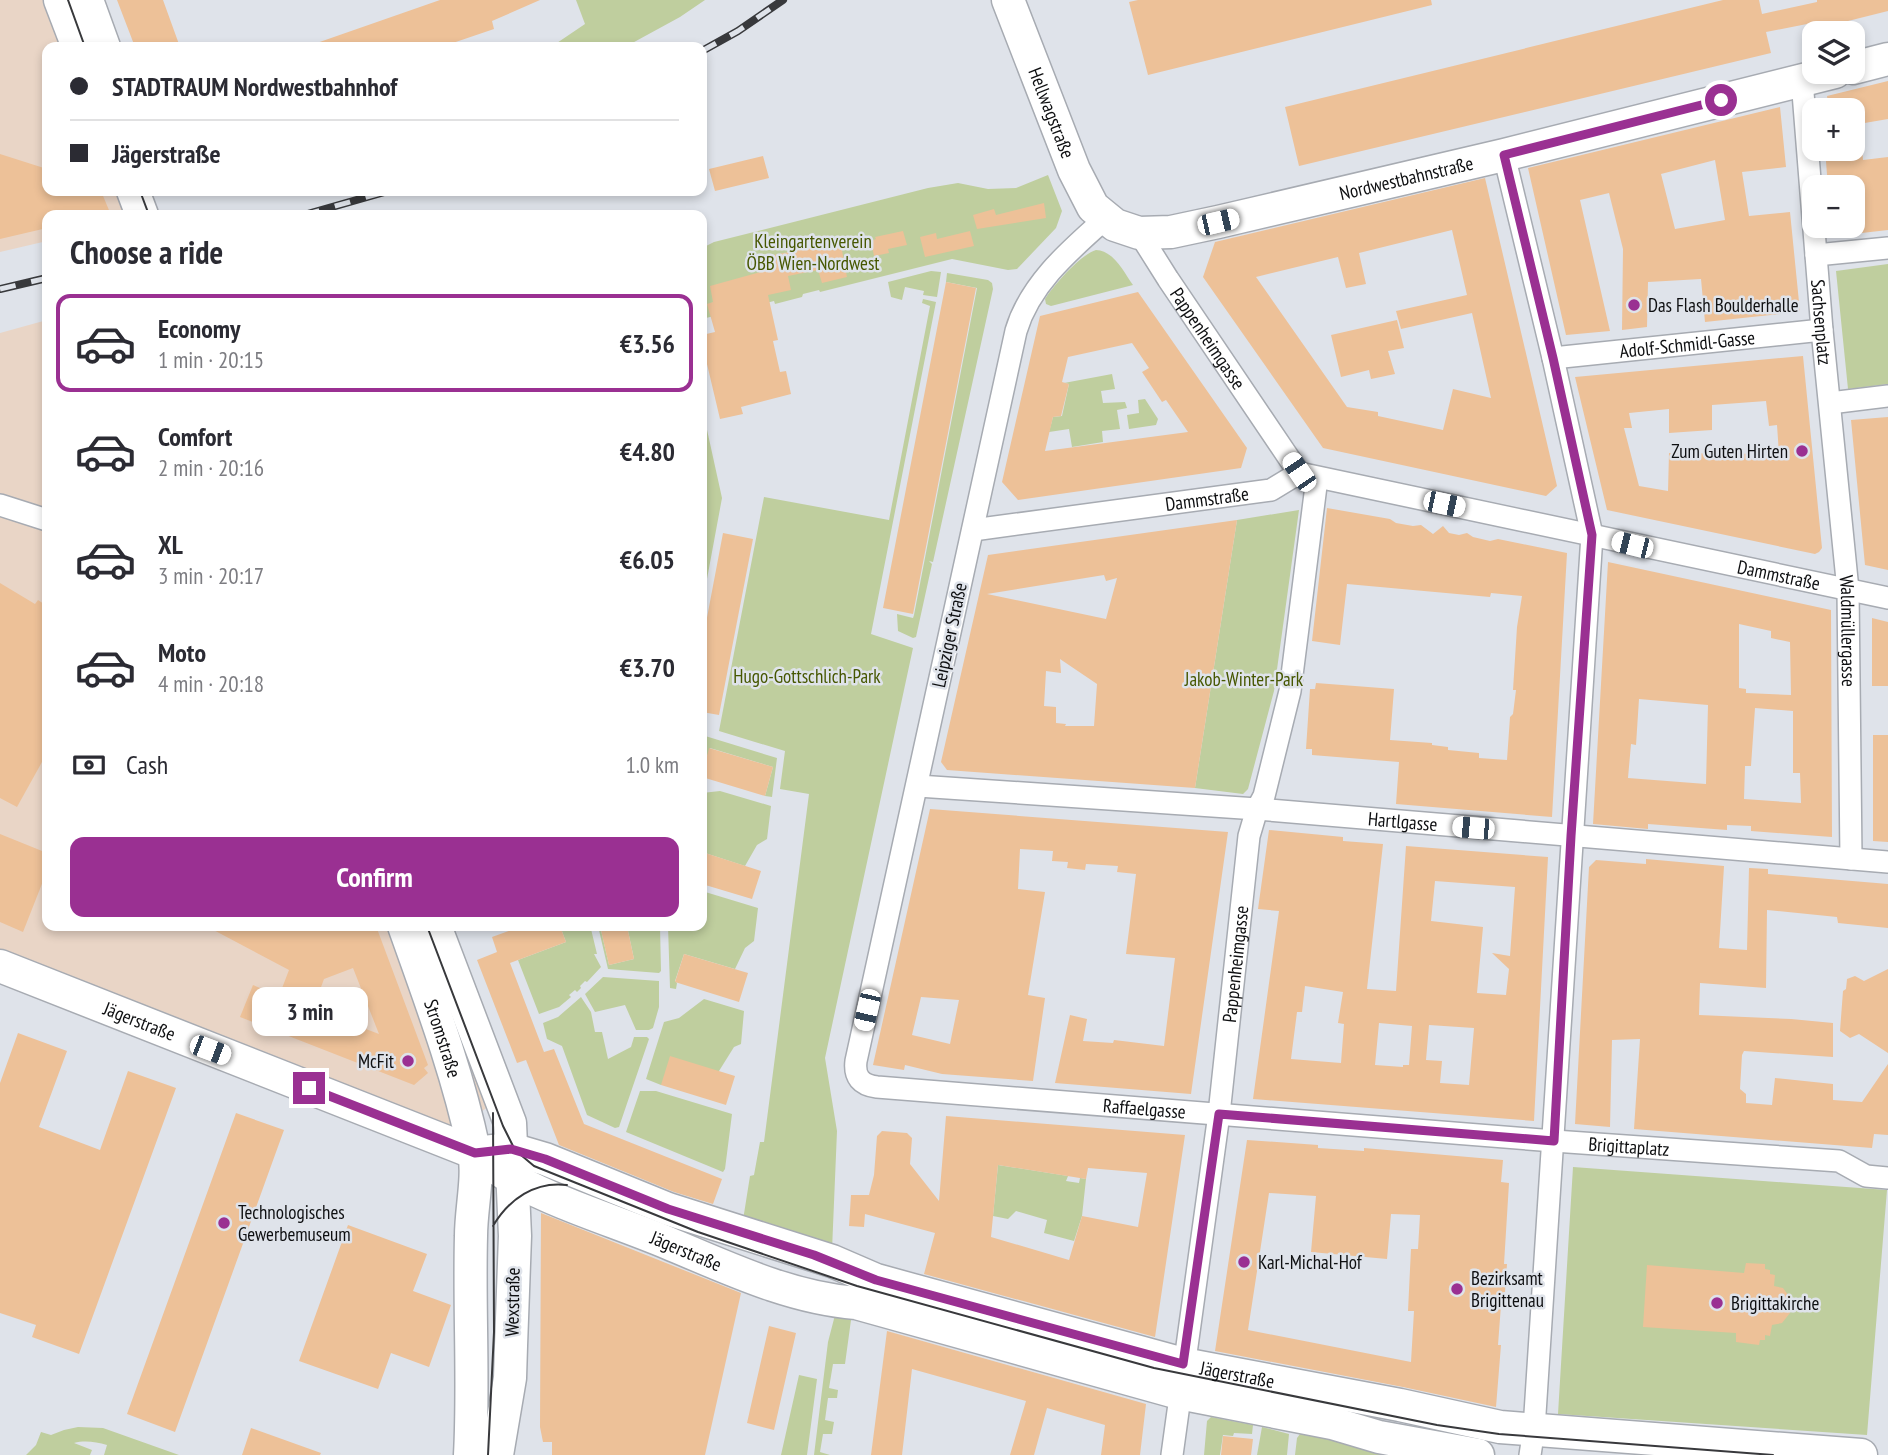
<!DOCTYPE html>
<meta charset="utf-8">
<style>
:root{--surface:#fff;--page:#f7f7f7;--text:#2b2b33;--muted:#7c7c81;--line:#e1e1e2;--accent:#9a3092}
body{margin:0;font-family:"PT Sans Narrow",sans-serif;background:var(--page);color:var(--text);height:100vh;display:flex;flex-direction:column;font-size:26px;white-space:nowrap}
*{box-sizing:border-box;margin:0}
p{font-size:23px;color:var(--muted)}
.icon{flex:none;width:38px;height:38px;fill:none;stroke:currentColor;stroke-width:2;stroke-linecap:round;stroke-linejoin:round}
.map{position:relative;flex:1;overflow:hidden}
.drawer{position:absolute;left:42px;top:210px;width:665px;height:721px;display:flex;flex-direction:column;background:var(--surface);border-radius:14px;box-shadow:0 4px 10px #0003}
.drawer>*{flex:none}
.guide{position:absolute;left:42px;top:42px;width:665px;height:154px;border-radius:14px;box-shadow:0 4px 10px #0003;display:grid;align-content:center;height:154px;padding:0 28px;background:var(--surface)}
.fabs{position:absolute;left:1802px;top:21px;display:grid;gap:14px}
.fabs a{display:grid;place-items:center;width:63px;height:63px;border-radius:14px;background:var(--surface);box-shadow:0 4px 10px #0003;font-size:35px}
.end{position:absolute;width:32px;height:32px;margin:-16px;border:9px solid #9a3092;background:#fff;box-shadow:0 0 0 4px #fff}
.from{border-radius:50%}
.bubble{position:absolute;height:49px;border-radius:14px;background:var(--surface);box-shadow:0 4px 10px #0003;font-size:23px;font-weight:700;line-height:49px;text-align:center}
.car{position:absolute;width:21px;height:42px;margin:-21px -10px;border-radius:9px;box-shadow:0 0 5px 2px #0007;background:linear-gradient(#fff 24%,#345 0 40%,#fff 0 76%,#345 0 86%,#fff 0)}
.guide b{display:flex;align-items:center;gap:24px;height:66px;font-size:26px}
.guide b+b{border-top:2px solid var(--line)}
.guide i{width:18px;height:18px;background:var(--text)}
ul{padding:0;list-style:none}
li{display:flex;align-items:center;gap:21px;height:98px;margin:0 14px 10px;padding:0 14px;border:4px solid transparent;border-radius:14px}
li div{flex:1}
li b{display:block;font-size:26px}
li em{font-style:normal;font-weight:700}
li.on{border-color:var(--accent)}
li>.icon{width:63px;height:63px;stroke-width:1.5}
h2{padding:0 28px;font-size:32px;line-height:84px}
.pay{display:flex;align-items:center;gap:18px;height:77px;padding:0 28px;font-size:26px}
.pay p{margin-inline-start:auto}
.button{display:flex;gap:14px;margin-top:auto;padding:14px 28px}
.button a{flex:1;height:80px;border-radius:14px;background:var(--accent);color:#fff;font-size:28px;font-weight:700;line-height:80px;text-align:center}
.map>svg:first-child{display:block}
</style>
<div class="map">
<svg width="1888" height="1455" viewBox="0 0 1888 1455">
<rect width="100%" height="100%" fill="#dfe3ea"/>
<path fill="#e9d5c6" d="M0,0H80L96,47H47V191H145L150,215H47V241L0,252Z
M47,320V926H419L488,1107L457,1128L0,952V333Z"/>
<path fill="#bfce9e" d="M576,0H705L680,17L625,47H551L585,24Z
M1048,175L1062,211L1056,228L1017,269L1008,270L952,259L820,292L819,290L803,294L802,297L775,304L774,301L702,319V248L714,242L928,188L958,183L988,189L1016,188Z
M1096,250C1114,251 1123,271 1133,285L1051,306L1046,304L1045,299C1054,285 1080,255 1096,250Z
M1888,264V384L1848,389L1836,271Z
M931,271L941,272L937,297L923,295L924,291L905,287L902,300L891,297L888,282Z
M947,273L988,280L992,283L993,289L933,562L929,561L932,564L916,637L913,638L898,631L897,614L913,618L914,615L977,288L946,282Z
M923,299L936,302L871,634L913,648L825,1058L837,1131L832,1250L743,1220L750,1176L754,1175L760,1142H764L809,794L780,789L785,751L719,731L764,497L889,520L930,306L922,303Z
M1112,374L1115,389L1101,391L1103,403L1125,402L1127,408L1117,410L1120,429L1102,431L1103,442L1072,447L1069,429L1049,432L1053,417L1062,416L1069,384L1064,383Z
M1145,399L1158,419L1156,425L1129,429L1127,415L1139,413L1138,400Z
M702,407L722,498L702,606Z
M1299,510L1274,691L1248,789L1243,794L1195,788L1237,520Z
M702,735L777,758L772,797L765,796L773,767L710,748L702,773Z
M720,791L771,806L767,839L757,845L745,866L702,852V793Z
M702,891L758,908L754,941L745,948L735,969L684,954L675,981L677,983L676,989L670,988L668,926H702Z
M560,926H588L589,929H591L597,954H594L601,967L587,982L585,981L580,986L581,988L577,992L575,990L569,995L571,997L559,1007L539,1014L518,960L566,942Z
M598,926H600L609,965L634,959L627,926H660L661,971L659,973L608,969Z
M603,977L659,981V1007L653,1028L649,1030H636L625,1005L595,1012L585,994Z
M581,997L591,1012L595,1032H602L608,1059L631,1047L634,1037H647L649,1039L619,1127L615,1128L587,1115L562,1046L547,1039L543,1023L558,1017Z
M704,999L744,1011L741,1044L734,1047L719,1071L661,1085L646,1079L664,1022L679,1018Z
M640,1091H656L732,1114L725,1169L723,1172L626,1132Z
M998,1165L1068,1176L1066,1181L1079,1183L1080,1178L1086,1179L1082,1216L1074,1241L1044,1233L1047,1220L1016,1211L1008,1219L993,1216Z
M1573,1167L1887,1190L1867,1435L1558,1414Z
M835,1315L851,1320L845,1364H833L829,1388L838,1390L837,1398H828L825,1420L834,1422L832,1434H823L820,1452L830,1455H814L828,1342Z
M799,1375L817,1379L807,1455H781Z
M1211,1417L1253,1425L1252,1434L1234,1433L1233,1436L1223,1435L1220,1455H1204L1207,1421Z
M78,1427L103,1428L179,1455H104L107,1445C96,1442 85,1440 74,1443L92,1450L90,1455H26L36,1445L41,1432L51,1435L64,1430Z
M1262,1427L1289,1434L1287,1455H1257Z
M1300,1434L1398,1453L1400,1455H1295L1297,1438Z"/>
<path fill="#edc198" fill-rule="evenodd" d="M117,0H163L180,47H135Z
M440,0H540L492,21L494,29L441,47H311V45Z
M1138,0H1431L1432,5L1148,75L1129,2Z
M1723,0H1759L1762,14L1817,2V0H1888V11L1824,27L1822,21L1766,32L1771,53L1299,166L1285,107Z
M1888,81V119L1853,125V110H1829L1827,96Z
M1780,107L1786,167L1742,172L1749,216L1790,212L1800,312L1705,322L1701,279L1648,282L1647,327L1622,330L1623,249L1609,193L1580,200L1610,331L1566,335L1528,168ZM1715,160L1725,220L1675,229L1661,174Z
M1825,149H1862L1863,160L1888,157V230L1853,234V187H1828Z
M0,154L47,169V191H101L111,215H47V228L0,239Z
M763,156L769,178L715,191L709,169Z
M1485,178L1557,486L1546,496L1323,448L1203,277L1215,242ZM1452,230L1467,295L1396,311L1401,329L1472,313L1491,398L1453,389L1443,430L1378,416V412L1347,407L1256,277L1338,257L1346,288L1366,284L1359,253Z
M1044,203L1046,218L977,229L973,215L994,209L996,215Z
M903,231L907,245L888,249L889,253L874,256L871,241L876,239L875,237Z
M970,231L974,246L925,257L920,237L936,233L937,239Z
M841,245L847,277L822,283L818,270L788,276L791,290L768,295L778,340L773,341L780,372L786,371L791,394L741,407L743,414L720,419L702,343V335L715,332L707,304L713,302L710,286L764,271L762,261L769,258V256L813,247V250Z
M946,282L976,288L913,614L883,608Z
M1138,292L1247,448L1241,468L1018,500L1002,482L1040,316ZM1132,343L1149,368L1142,372L1162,402L1166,400L1188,432L1045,451L1053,417L1061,416L1069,384L1062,382L1068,357Z
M1397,320L1404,348L1388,351L1395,374L1371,379L1369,370L1341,377L1331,335Z
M1803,356L1822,548L1819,552L1815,554L1607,510L1575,377ZM1766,401L1769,426L1777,425L1779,454L1669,453L1668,491L1639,486L1624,428H1632L1629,413L1669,409V433L1712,430V405Z
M1888,417V570L1865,565L1851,420Z
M1327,508L1390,519L1396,523L1413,526L1421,525L1433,534L1443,526L1449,533L1459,535L1467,533L1473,537L1490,541L1498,539L1567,553L1552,817L1396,804L1399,762L1312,755V749H1306L1310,689H1315L1316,683L1394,689L1390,740L1432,743V745L1448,747V750L1479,753V758L1507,760L1510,717L1513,714L1516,690H1513L1517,627L1522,596L1491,593L1490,597L1347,584L1340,645L1312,641Z
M1237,520L1195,788L947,770L941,762L988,555ZM1104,575L1106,581L1117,578L1106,619L987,594ZM1060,659L1097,684L1094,726H1065L1066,724L1056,723V707L1044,706L1046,671L1061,673Z
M723,533L753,539L719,715L702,712V644Z
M1608,562L1831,610L1832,837L1751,831V826L1727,825V830L1648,824V829L1593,824ZM1739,624L1771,631V638L1790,642L1791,695L1746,693V689L1739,688ZM1639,699L1708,705L1706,784L1628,778L1631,744L1636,745ZM1755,708L1793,711V773H1800L1801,803L1744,799L1745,766H1751Z
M0,583L35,604L38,600L47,606V753L17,807L0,798Z
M1872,618L1888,622V686H1872Z
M1873,735H1888V842L1873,841Z
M709,748L773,767L765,796L702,777Z
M930,809L1228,832L1191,1094L1055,1083L1070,1015L1087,1019L1083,1041L1113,1043L1114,1040L1164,1046L1175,958L1126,954L1136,874L1117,872L1118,866L1086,864L1085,870L1067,868L1068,862L1052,861L1053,851L1020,849L1018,889L1045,892L1028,995L1045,998L1033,1081L942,1074L905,1065L904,1070L873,1065ZM921,997L959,1000L950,1044L912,1035Z
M1269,830L1343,837V841L1383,844L1367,989L1396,991L1406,846L1548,857L1534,1121L1253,1099L1279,911L1258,909ZM1435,881L1515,887L1510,956L1492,953L1509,969L1506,995L1477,993L1483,927L1431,921ZM1305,986L1343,992L1338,1023L1344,1024L1341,1063L1291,1059L1297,1012H1302ZM1379,1023L1412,1026L1409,1065H1403V1067L1375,1065ZM1429,1025L1474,1028L1469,1085L1440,1083L1442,1061L1426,1060Z
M0,834L47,853V871L23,932L0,922Z
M702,852L761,871L752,899L702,884Z
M1646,859L1724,866L1719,948L1747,950L1749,868L1768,869V874L1888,884V928L1838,923L1837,917L1767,910L1766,988L1700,983L1699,1015L1791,1019L1833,1023V1057L1744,1051L1742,1055L1740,1089L1746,1094V1103L1772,1105L1775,1078L1833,1084V1100L1862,1102L1888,1064V1135L1874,1134L1872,1148L1634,1129L1640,1039L1612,1040L1610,1127L1575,1124L1589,867L1596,860L1646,864Z
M206,926H311L320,931L332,926H376L428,1065L424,1068L428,1073L414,1085L240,1017L253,985L279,996L289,970ZM353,968L379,1034L313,1009L324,979Z
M523,926H560L566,942L510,963L544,1052L554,1049L584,1124L722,1179L713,1204L674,1192L559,1145L526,1060L517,1063L477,960L497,952L492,937Z
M600,926H627L634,959L609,965Z
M684,954L748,973L739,1002L675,982Z
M1888,969V1053L1859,1034L1850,1038L1840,1031L1843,991L1846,989L1847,979L1855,976L1864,981Z
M18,1033L67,1051L39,1127L100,1150L128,1071L176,1088L79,1354L32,1337L36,1325L0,1313V1083Z
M670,1056L735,1076L726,1105L661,1085Z
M236,1113L284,1130L175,1432L127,1414Z
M946,1116L1185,1135L1155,1337L924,1274L935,1233L865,1214L864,1227L849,1226L851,1195H869L874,1175L877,1136L882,1131L907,1133L912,1138L910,1164L939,1201ZM998,1165L1086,1179L1088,1168L1147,1173L1138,1227L1082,1216L1069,1260L991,1237Z
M1247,1140L1318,1145V1148L1364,1151V1148L1503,1160L1501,1182L1509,1183L1504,1264H1507L1504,1306L1501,1305L1498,1345H1501L1496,1407L1403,1387L1215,1351ZM1269,1193L1316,1196L1311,1252L1387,1259L1391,1214L1420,1215L1418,1249H1411L1408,1311H1414L1411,1362L1248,1330Z
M541,1213L741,1293L705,1455H552V1442H543L540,1427Z
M348,1225L427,1254L413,1291L451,1305L429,1367L391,1353L378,1389L299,1361Z
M1746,1263L1765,1264V1269L1770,1270V1274L1775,1275L1774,1286L1783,1288L1791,1299L1790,1313L1782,1323L1772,1325L1770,1336L1765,1335V1340H1760L1759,1345L1736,1342V1333L1643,1327L1647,1265L1744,1273Z
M769,1326L796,1333L774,1430L747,1423Z
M887,1331L1146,1404L1140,1455H1101L1105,1425L1047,1408L1034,1455H1010L1026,1401L912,1369L902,1455H871Z
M251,1428L321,1453L320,1455H242Z
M1223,1436L1253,1439L1251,1455H1221Z"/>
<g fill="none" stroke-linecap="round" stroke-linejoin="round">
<defs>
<g id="street">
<path id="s1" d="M1802,80L1822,330L1848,590L1851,859"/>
<path d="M1504,155L1553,358L1592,535L1534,1429L1530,1455"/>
<path id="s2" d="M1105,219C1069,251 1030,284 1016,331L856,1061C854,1077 861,1085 877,1087L1554,1141L1839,1161L1866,1176L1888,1178"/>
<path id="s3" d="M1139,233L1168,279L1299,473"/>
<path d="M1816,255L1888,248"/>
<path id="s4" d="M1553,358L1822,330"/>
<path d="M1830,403L1888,396"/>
<path d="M0,505L47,520"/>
<path id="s5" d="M973,530L1271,490L1299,473L1888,598"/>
<path id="s6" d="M918,786L1257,809L1888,862"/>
<path id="s7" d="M1172,1455L1219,1114L1249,836L1257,809L1264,796L1290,691L1317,478"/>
</g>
<g id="secondary">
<path d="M60,0L78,47"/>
<path d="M87,0L104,47"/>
<path id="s8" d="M1008,0L1074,170L1093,207L1115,225L1139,233L1171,232L1218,222L1504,155L1835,72"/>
<path d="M1853,68L1888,59"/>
<path d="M133,191L142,215"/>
<path id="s9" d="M404,926C430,999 458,1074 474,1150C479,1178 471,1208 471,1236C469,1309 474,1382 470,1455"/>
<path d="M435,926L510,1123L515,1236L511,1346L510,1378L497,1455"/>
<path id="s10" d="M0,966L475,1153C488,1162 501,1172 515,1180C563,1206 618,1222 668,1243C728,1268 790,1298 856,1303L1179,1393L1332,1423L1379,1437L1478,1455"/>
<path id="s11" d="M475,1153L511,1149L545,1159L668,1209L832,1261L876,1280L1183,1364L1400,1405L1500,1427L1861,1455"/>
</g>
</defs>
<use href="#street" stroke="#a7abb2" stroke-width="24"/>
<use href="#secondary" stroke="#a7abb2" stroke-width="35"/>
<use href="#street" stroke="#fff" stroke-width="21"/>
<use href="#secondary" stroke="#fff" stroke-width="32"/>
<path stroke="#38393c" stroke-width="2" d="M68,0L85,47
M140,191L149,215
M427,926L503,1126L515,1150L534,1166L698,1232L857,1286L1154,1368L1437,1425L1499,1434L1773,1455
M493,1226C509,1199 535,1181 567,1185
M488,1455L494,1332L493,1113"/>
<defs>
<path id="rail" d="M702,51L738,31L783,0
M304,215L388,191
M0,289L47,278"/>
</defs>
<use href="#rail" stroke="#38393c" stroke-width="8"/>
<use href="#rail" stroke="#dfe3ea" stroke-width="5" stroke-dasharray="16" stroke-linecap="butt"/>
</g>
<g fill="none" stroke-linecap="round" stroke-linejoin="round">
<path stroke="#9a3092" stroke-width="9" d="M309,1088L475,1153L511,1149L545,1159L668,1209L814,1255L876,1280L1183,1364L1219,1114L1554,1141L1571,836L1592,535L1553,358L1504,155L1721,100"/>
</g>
<g fill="#9a3092" stroke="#dfe3ea" stroke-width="2.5">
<circle cx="1634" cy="305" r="7"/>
<circle cx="1802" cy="451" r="7"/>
<circle cx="408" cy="1061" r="7"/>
<circle cx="224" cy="1223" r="7"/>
<circle cx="1244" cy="1262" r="7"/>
<circle cx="1457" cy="1289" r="7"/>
<circle cx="1717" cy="1303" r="7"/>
</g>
<g text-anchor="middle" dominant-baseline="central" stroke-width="5" stroke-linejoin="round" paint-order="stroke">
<g font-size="19" fill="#0e0f11" stroke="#dfe3ea">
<text stroke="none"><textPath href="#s8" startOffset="121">Hellwagstraße</textPath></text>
<text stroke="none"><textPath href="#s8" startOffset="551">Nordwestbahnstraße</textPath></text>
<text stroke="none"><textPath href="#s1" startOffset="243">Sachsenplatz</textPath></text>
<text stroke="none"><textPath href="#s3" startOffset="126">Pappenheimgasse</textPath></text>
<text stroke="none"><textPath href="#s4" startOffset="135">Adolf-Schmidl-Gasse</textPath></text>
<text stroke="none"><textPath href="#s5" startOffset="236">Dammstraße</textPath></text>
<text stroke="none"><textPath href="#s5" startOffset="824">Dammstraße</textPath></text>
<text stroke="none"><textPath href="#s1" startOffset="553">Waldmüllergasse</textPath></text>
<text transform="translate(949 635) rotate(-78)">Leipziger Straße</text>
<text stroke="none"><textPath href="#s6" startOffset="486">Hartlgasse</textPath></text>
<text stroke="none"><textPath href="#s7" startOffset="495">Pappenheimgasse</textPath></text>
<text stroke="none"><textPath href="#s10" startOffset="150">Jägerstraße</textPath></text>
<text stroke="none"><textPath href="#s9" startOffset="119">Stromstraße</textPath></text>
<text stroke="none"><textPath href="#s2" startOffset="1199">Raffaelgasse</textPath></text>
<text stroke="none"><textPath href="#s2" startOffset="1685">Brigittaplatz</textPath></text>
<text stroke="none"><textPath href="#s10" startOffset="744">Jägerstraße</textPath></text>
<text transform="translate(512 1302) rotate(-89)">Wexstraße</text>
<text stroke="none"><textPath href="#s11" startOffset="798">Jägerstraße</textPath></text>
</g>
<g font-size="19" fill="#465700" stroke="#dfe3ea">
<text x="813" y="241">Kleingartenverein<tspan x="813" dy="22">ÖBB Wien-Nordwest</tspan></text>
<text x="807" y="676">Hugo-Gottschlich-Park</text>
<text x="1244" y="679">Jakob-Winter-Park</text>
</g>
<g font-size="19" fill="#0e0f11" stroke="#dfe3ea" text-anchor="start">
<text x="1648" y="305">Das Flash Boulderhalle</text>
<text x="1788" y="451" text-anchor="end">Zum Guten Hirten</text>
<text x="394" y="1061" text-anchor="end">McFit</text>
<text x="238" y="1212">Technologisches<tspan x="238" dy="22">Gewerbemuseum</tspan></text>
<text x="1258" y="1262">Karl-Michal-Hof</text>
<text x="1471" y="1278">Bezirksamt<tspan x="1471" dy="22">Brigittenau</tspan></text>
<text x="1731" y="1303">Brigittakirche</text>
</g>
</g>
</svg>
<div class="fabs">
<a><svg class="icon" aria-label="layers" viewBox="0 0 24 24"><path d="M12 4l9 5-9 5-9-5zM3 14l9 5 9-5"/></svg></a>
<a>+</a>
<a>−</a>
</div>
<i class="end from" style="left:1721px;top:100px"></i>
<i class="end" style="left:309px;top:1088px"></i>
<div class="bubble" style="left:252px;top:987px;width:116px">3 min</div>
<i class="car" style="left:1218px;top:222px;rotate:77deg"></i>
<i class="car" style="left:1299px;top:472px;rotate:326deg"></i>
<i class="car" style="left:1444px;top:504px;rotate:102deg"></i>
<i class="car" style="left:1632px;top:545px;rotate:284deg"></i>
<i class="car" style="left:1473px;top:828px;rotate:275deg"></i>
<i class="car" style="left:867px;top:1010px;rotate:193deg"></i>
<i class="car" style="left:210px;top:1050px;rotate:111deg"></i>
<div class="guide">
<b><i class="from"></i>STADTRAUM Nordwestbahnhof</b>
<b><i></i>Jägerstraße</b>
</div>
<section class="drawer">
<h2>Choose a ride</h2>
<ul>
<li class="on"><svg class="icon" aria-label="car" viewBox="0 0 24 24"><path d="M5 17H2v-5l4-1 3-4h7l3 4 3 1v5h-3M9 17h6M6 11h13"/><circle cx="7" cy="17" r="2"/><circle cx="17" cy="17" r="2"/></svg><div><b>Economy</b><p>1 min · 20:15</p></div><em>€3.56</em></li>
<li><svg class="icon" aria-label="car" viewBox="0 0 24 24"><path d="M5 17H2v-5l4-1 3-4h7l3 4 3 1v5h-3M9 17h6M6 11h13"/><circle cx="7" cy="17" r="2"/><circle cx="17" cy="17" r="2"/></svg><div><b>Comfort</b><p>2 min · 20:16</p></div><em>€4.80</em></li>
<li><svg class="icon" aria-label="car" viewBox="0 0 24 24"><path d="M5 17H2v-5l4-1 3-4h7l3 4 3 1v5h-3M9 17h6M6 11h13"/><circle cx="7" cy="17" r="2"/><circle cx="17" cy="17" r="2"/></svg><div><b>XL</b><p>3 min · 20:17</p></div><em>€6.05</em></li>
<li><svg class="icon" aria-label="car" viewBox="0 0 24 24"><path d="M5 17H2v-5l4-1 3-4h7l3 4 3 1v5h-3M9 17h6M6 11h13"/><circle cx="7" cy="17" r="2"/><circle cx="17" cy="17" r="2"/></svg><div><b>Moto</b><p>4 min · 20:18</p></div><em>€3.70</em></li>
</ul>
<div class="pay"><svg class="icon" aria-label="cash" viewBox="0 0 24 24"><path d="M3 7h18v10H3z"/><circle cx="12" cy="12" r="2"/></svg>Cash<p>1.0 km</p></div>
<div class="button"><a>Confirm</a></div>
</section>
</div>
